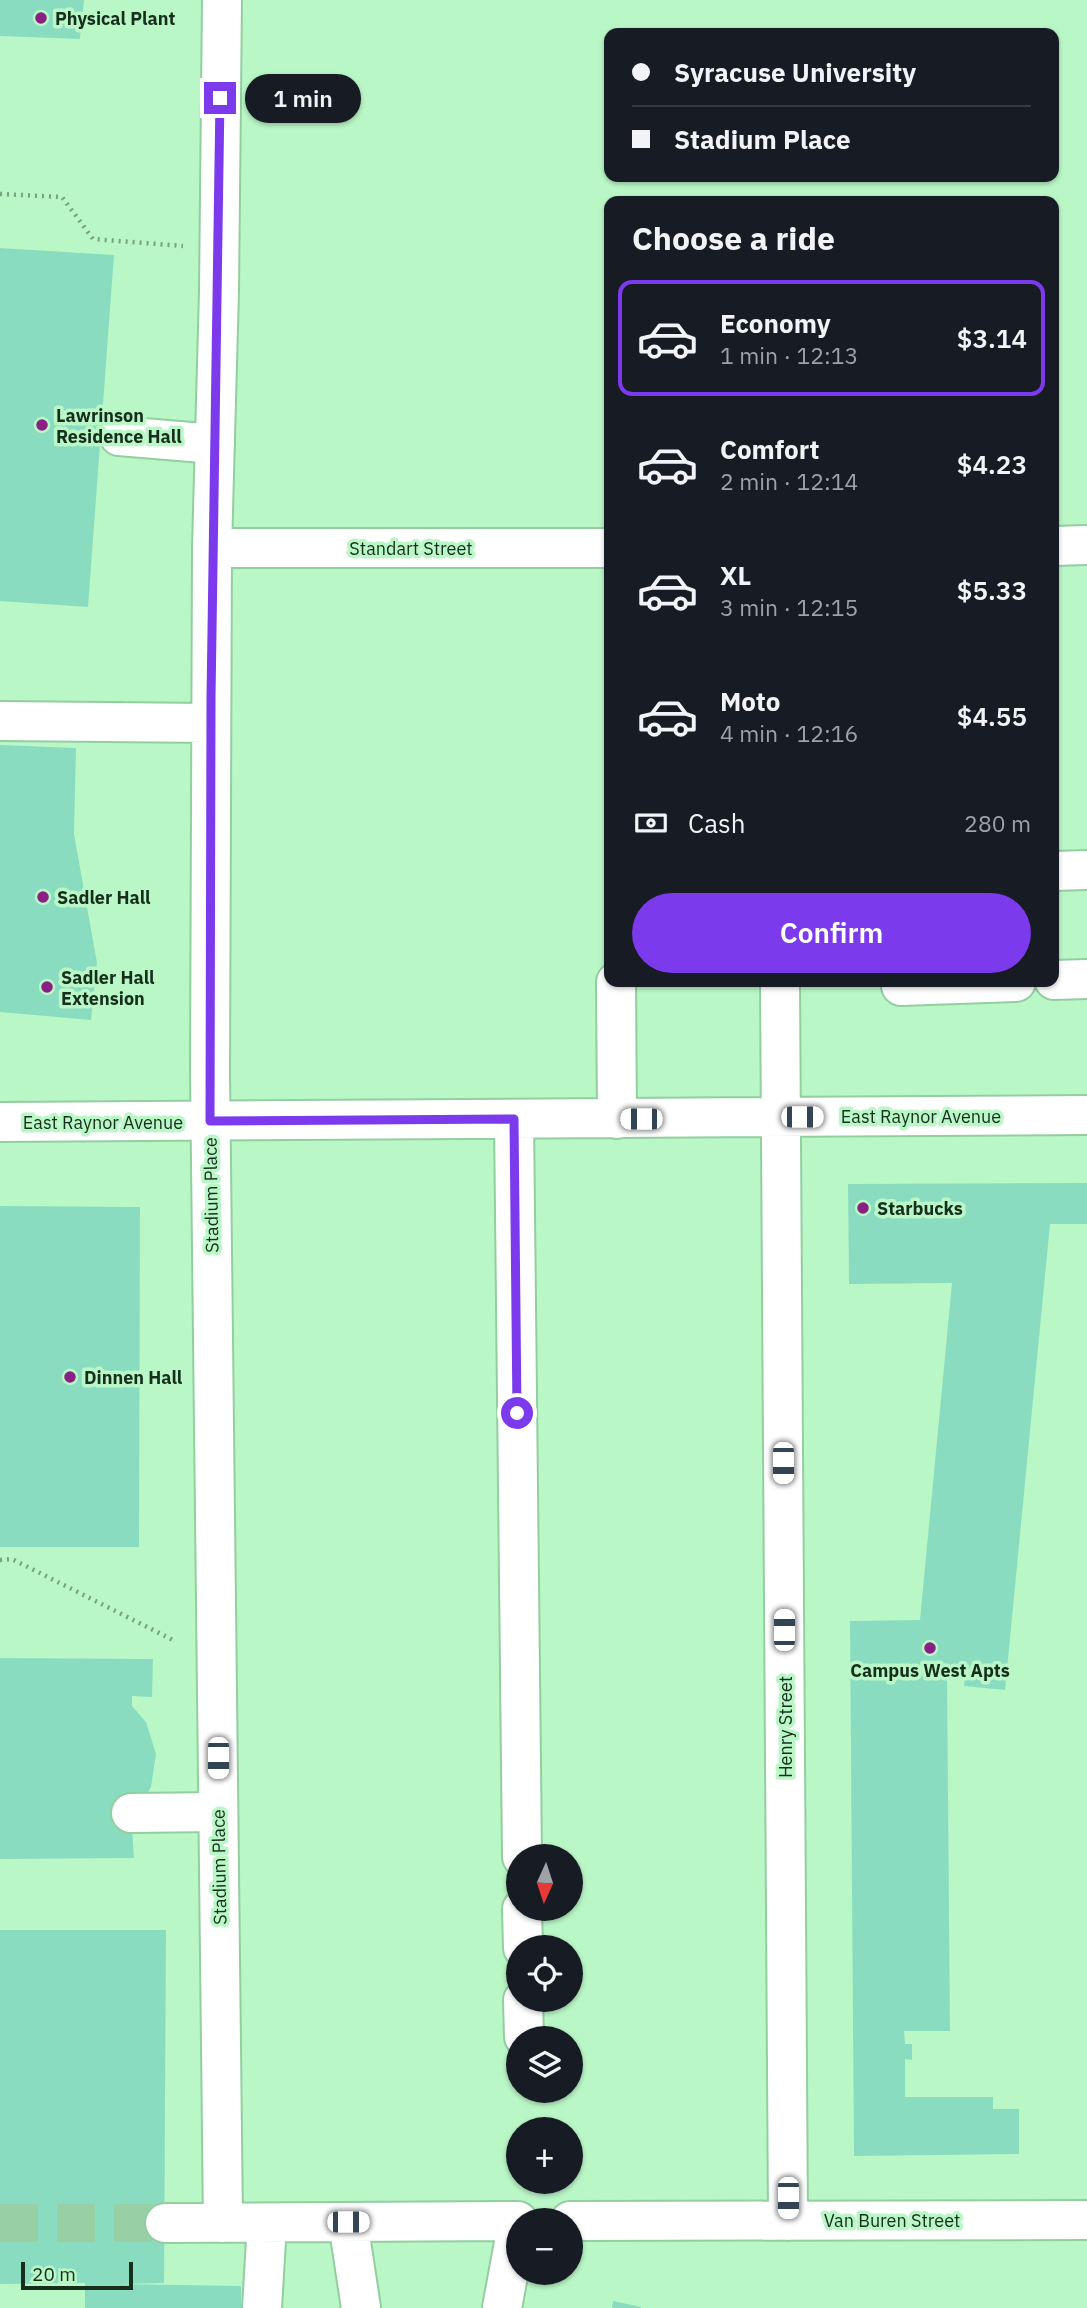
<!DOCTYPE html>
<meta charset="utf-8">
<style>
:root{--surface:#171b24;--page:#242831;--text:#f1f3f6;--muted:#9ea1a6;--line:#363941;--accent:#7c3aed}
body{margin:0;font-family:"IBM Plex Sans",sans-serif;background:var(--page);color:var(--text);height:100vh;display:flex;flex-direction:column;font-size:26px;white-space:nowrap}
*{box-sizing:border-box;margin:0}
p{font-size:23px;color:var(--muted)}
.icon{flex:none;width:38px;height:38px;fill:none;stroke:currentColor;stroke-width:2;stroke-linecap:round;stroke-linejoin:round}
.map{position:relative;flex:1;overflow:hidden}
.drawer{position:absolute;left:604px;top:196px;width:455px;height:791px;display:flex;flex-direction:column;background:var(--surface);border-radius:14px;box-shadow:0 2px 5px #0004}
.drawer>*{flex:none}
.guide{position:absolute;left:604px;top:28px;width:455px;height:154px;border-radius:14px;box-shadow:0 2px 5px #0004;display:grid;align-content:center;height:154px;padding:0 28px;background:var(--surface)}
.needle{width:46px;rotate:183deg}
.fabs{position:absolute;left:506px;top:1844px;display:grid;gap:14px}
.fabs a{display:grid;place-items:center;width:77px;height:77px;border-radius:50%;background:var(--surface);box-shadow:0 2px 5px #0004;font-size:35px}
.scale{position:absolute;left:21px;bottom:18px;width:112px;box-sizing:border-box;padding-left:7px;border:4px solid #162e1c;border-top:0;font-size:19px;line-height:24px;white-space:nowrap;color:#162e1c;-webkit-text-stroke:5px #baf7c7;paint-order:stroke}
.end{position:absolute;width:32px;height:32px;margin:-16px;border:9px solid #7c3aed;background:#fff;box-shadow:0 0 0 4px #fff}
.from{border-radius:50%}
.bubble{position:absolute;height:49px;border-radius:24px;background:var(--surface);box-shadow:0 2px 5px #0004;font-size:23px;font-weight:600;line-height:49px;text-align:center}
.car{position:absolute;width:21px;height:42px;margin:-21px -10px;border-radius:9px;box-shadow:0 0 5px 2px #0007;background:linear-gradient(#fff 24%,#345 0 40%,#fff 0 76%,#345 0 86%,#fff 0)}
.guide b{display:flex;align-items:center;gap:24px;height:66px;font-size:26px}
.guide b+b{border-top:2px solid var(--line)}
.guide i{width:18px;height:18px;background:var(--text)}
ul{padding:0;list-style:none}
li{display:flex;align-items:center;gap:21px;height:116px;margin:0 14px 10px;padding:0 14px;border:4px solid transparent;border-radius:14px}
li div{flex:1}
li b{display:block;font-size:26px}
li em{font-style:normal;font-weight:600}
li.active{border-color:var(--accent)}
li>.icon{width:63px;height:63px;stroke-width:1.5}
h2{padding:0 28px;font-size:32px;line-height:84px}
.pay{display:flex;align-items:center;gap:18px;height:77px;padding:0 28px;font-size:26px}
.pay p{margin-inline-start:auto}
.cta{display:flex;gap:14px;margin-top:auto;padding:14px 28px}
.cta a{flex:1;height:80px;border-radius:42px;background:var(--accent);color:#fff;font-size:28px;font-weight:600;line-height:80px;text-align:center}
.map>svg:first-child{display:block}
</style>
<div class="map">
<svg width="1087" height="2308" viewBox="0 0 1087 2308">
<rect width="100%" height="100%" fill="#baf7c7"/>
<path fill="#8adcc1" d="M0,0H84L80,39L0,36Z
M0,248L114,255L88,607L0,601Z
M0,745L76,748L74,834L97,963L91,1020L0,1012Z
M1087,1183V1224H1050L1005,1690L964,1686L965,1676L947,1675L950,2031H904L905,2044H912V2060L905,2059V2097H993V2109H1019V2154L854,2156L850,1621L920,1620L952,1283L849,1284L848,1184Z
M0,1206L140,1207L139,1547H0Z
M0,1658L153,1659L152,1697L132,1696V1706L146,1722L156,1754L151,1787L144,1800L131,1813L134,1858L0,1859Z
M0,1930H166L164,2283L117,2284L241,2286V2308H85V2283L0,2284Z
M613,2301L641,2307V2308H612Z"/>
<g fill="none" stroke-linecap="round" stroke-linejoin="round">
<path stroke="#99cfa5" stroke-width="38" stroke-dasharray="38 19" stroke-linecap="butt" d="M0,2223H165"/>
<defs>
<path id="minor" d="M222,0L219,291L212,548L210,1073L223,2223
M119,436L215,444
M1054,546L1087,545
M212,548H609
M0,721L211,723
M1054,871L1087,870
M1054,980L1087,979
M616,982L617,1119
M780,982L788,2221
M901,986L1016,982
M514,1119L522,1857
M0,1122L1087,1115
M131,1813L218,1812
M522,1909L523,1948
M523,2000L524,2037
M570,2221L1087,2220
M348,2222L361,2308
M165,2223L518,2221L502,2308
M262,2308L267,2223"/>
</defs>
<use href="#minor" stroke="#93cea0" stroke-width="42"/>
<path stroke="#75a37f" stroke-width="4.5" stroke-dasharray="2 5" stroke-linecap="butt" d="M0,194L62,197L93,239L183,246
M0,1560L12,1559L175,1641"/>
<use href="#minor" stroke="#fff" stroke-width="38"/>
</g>
<g fill="none" stroke-linecap="round" stroke-linejoin="round">
<path stroke="#7c3aed" stroke-width="9" d="M220,98L211,698L210,1121L514,1119L517,1413"/>
</g>
<g fill="#8b2084" stroke="#baf7c7" stroke-width="2.5">
<circle cx="41" cy="18" r="7"/>
<circle cx="42" cy="425" r="7"/>
<circle cx="43" cy="897" r="7"/>
<circle cx="47" cy="987" r="7"/>
<circle cx="863" cy="1208" r="7"/>
<circle cx="70" cy="1377" r="7"/>
<circle cx="930" cy="1648" r="7"/>
</g>
<g text-anchor="middle" dominant-baseline="central" stroke-width="7" stroke-linejoin="round" paint-order="stroke">
<g font-size="18" font-weight="bold" fill="#162e1c" stroke="#baf7c7" text-anchor="start">
<text x="55" y="18">Physical Plant</text>
<text x="56" y="415">Lawrinson<tspan x="56" dy="21">Residence Hall</tspan></text>
<text x="57" y="897">Sadler Hall</text>
<text x="61" y="977">Sadler Hall<tspan x="61" dy="21">Extension</tspan></text>
<text x="877" y="1208">Starbucks</text>
<text x="84" y="1377">Dinnen Hall</text>
<text x="930" y="1670" text-anchor="middle">Campus West Apts</text>
</g>
<g font-size="18" fill="#162e1c" stroke="#baf7c7">
<text x="411" y="548">Standart Street</text>
<text x="921" y="1116">East Raynor Avenue</text>
<text x="103" y="1122">East Raynor Avenue</text>
<text transform="translate(211 1195) rotate(-91)">Stadium Place</text>
<text transform="translate(785 1727) rotate(-90)">Henry Street</text>
<text transform="translate(219 1867) rotate(-91)">Stadium Place</text>
<text x="892" y="2220">Van Buren Street</text>
</g>
</g>
</svg>
<div class="fabs">
<a><svg class="needle" viewBox="-14 -14 28 28"><path d="M0-13l5 13h-10z" fill="#e53935"/><path d="M0 13l5-13h-10z" fill="#9ea1a6"/></svg></a>
<a><svg class="icon" aria-label="locate" viewBox="0 0 24 24"><circle cx="12" cy="12" r="6"/><path d="M12 2v4M12 18v4M2 12h4M18 12h4"/></svg></a>
<a><svg class="icon" aria-label="layers" viewBox="0 0 24 24"><path d="M12 4l9 5-9 5-9-5zM3 14l9 5 9-5"/></svg></a>
<a>+</a>
<a>−</a>
</div>
<div class="scale">20 m</div>
<i class="end from" style="left:517px;top:1413px"></i>
<i class="end" style="left:220px;top:98px"></i>
<div class="bubble" style="left:245px;top:74px;width:116px">1 min</div>
<i class="car" style="left:802px;top:1117px;rotate:90deg"></i>
<i class="car" style="left:641px;top:1119px;rotate:270deg"></i>
<i class="car" style="left:783px;top:1463px;rotate:180deg"></i>
<i class="car" style="left:784px;top:1630px;rotate:0deg"></i>
<i class="car" style="left:218px;top:1758px;rotate:180deg"></i>
<i class="car" style="left:788px;top:2198px;rotate:180deg"></i>
<i class="car" style="left:348px;top:2222px;rotate:90deg"></i>
<div class="guide">
<b><i class="from"></i>Syracuse University</b>
<b><i></i>Stadium Place</b>
</div>
<section class="drawer">
<h2>Choose a ride</h2>
<ul>
<li class="active"><svg class="icon" aria-label="car" viewBox="0 0 24 24"><path d="M5 17H2v-5l4-1 3-4h7l3 4 3 1v5h-3M9 17h6M6 11h13"/><circle cx="7" cy="17" r="2"/><circle cx="17" cy="17" r="2"/></svg><div><b>Economy</b><p>1 min · 12:13</p></div><em>$3.14</em></li>
<li><svg class="icon" aria-label="car" viewBox="0 0 24 24"><path d="M5 17H2v-5l4-1 3-4h7l3 4 3 1v5h-3M9 17h6M6 11h13"/><circle cx="7" cy="17" r="2"/><circle cx="17" cy="17" r="2"/></svg><div><b>Comfort</b><p>2 min · 12:14</p></div><em>$4.23</em></li>
<li><svg class="icon" aria-label="car" viewBox="0 0 24 24"><path d="M5 17H2v-5l4-1 3-4h7l3 4 3 1v5h-3M9 17h6M6 11h13"/><circle cx="7" cy="17" r="2"/><circle cx="17" cy="17" r="2"/></svg><div><b>XL</b><p>3 min · 12:15</p></div><em>$5.33</em></li>
<li><svg class="icon" aria-label="car" viewBox="0 0 24 24"><path d="M5 17H2v-5l4-1 3-4h7l3 4 3 1v5h-3M9 17h6M6 11h13"/><circle cx="7" cy="17" r="2"/><circle cx="17" cy="17" r="2"/></svg><div><b>Moto</b><p>4 min · 12:16</p></div><em>$4.55</em></li>
</ul>
<div class="pay"><svg class="icon" aria-label="cash" viewBox="0 0 24 24"><path d="M3 7h18v10H3z"/><circle cx="12" cy="12" r="2"/></svg>Cash<p>280 m</p></div>
<div class="cta"><a>Confirm</a></div>
</section>
</div>
